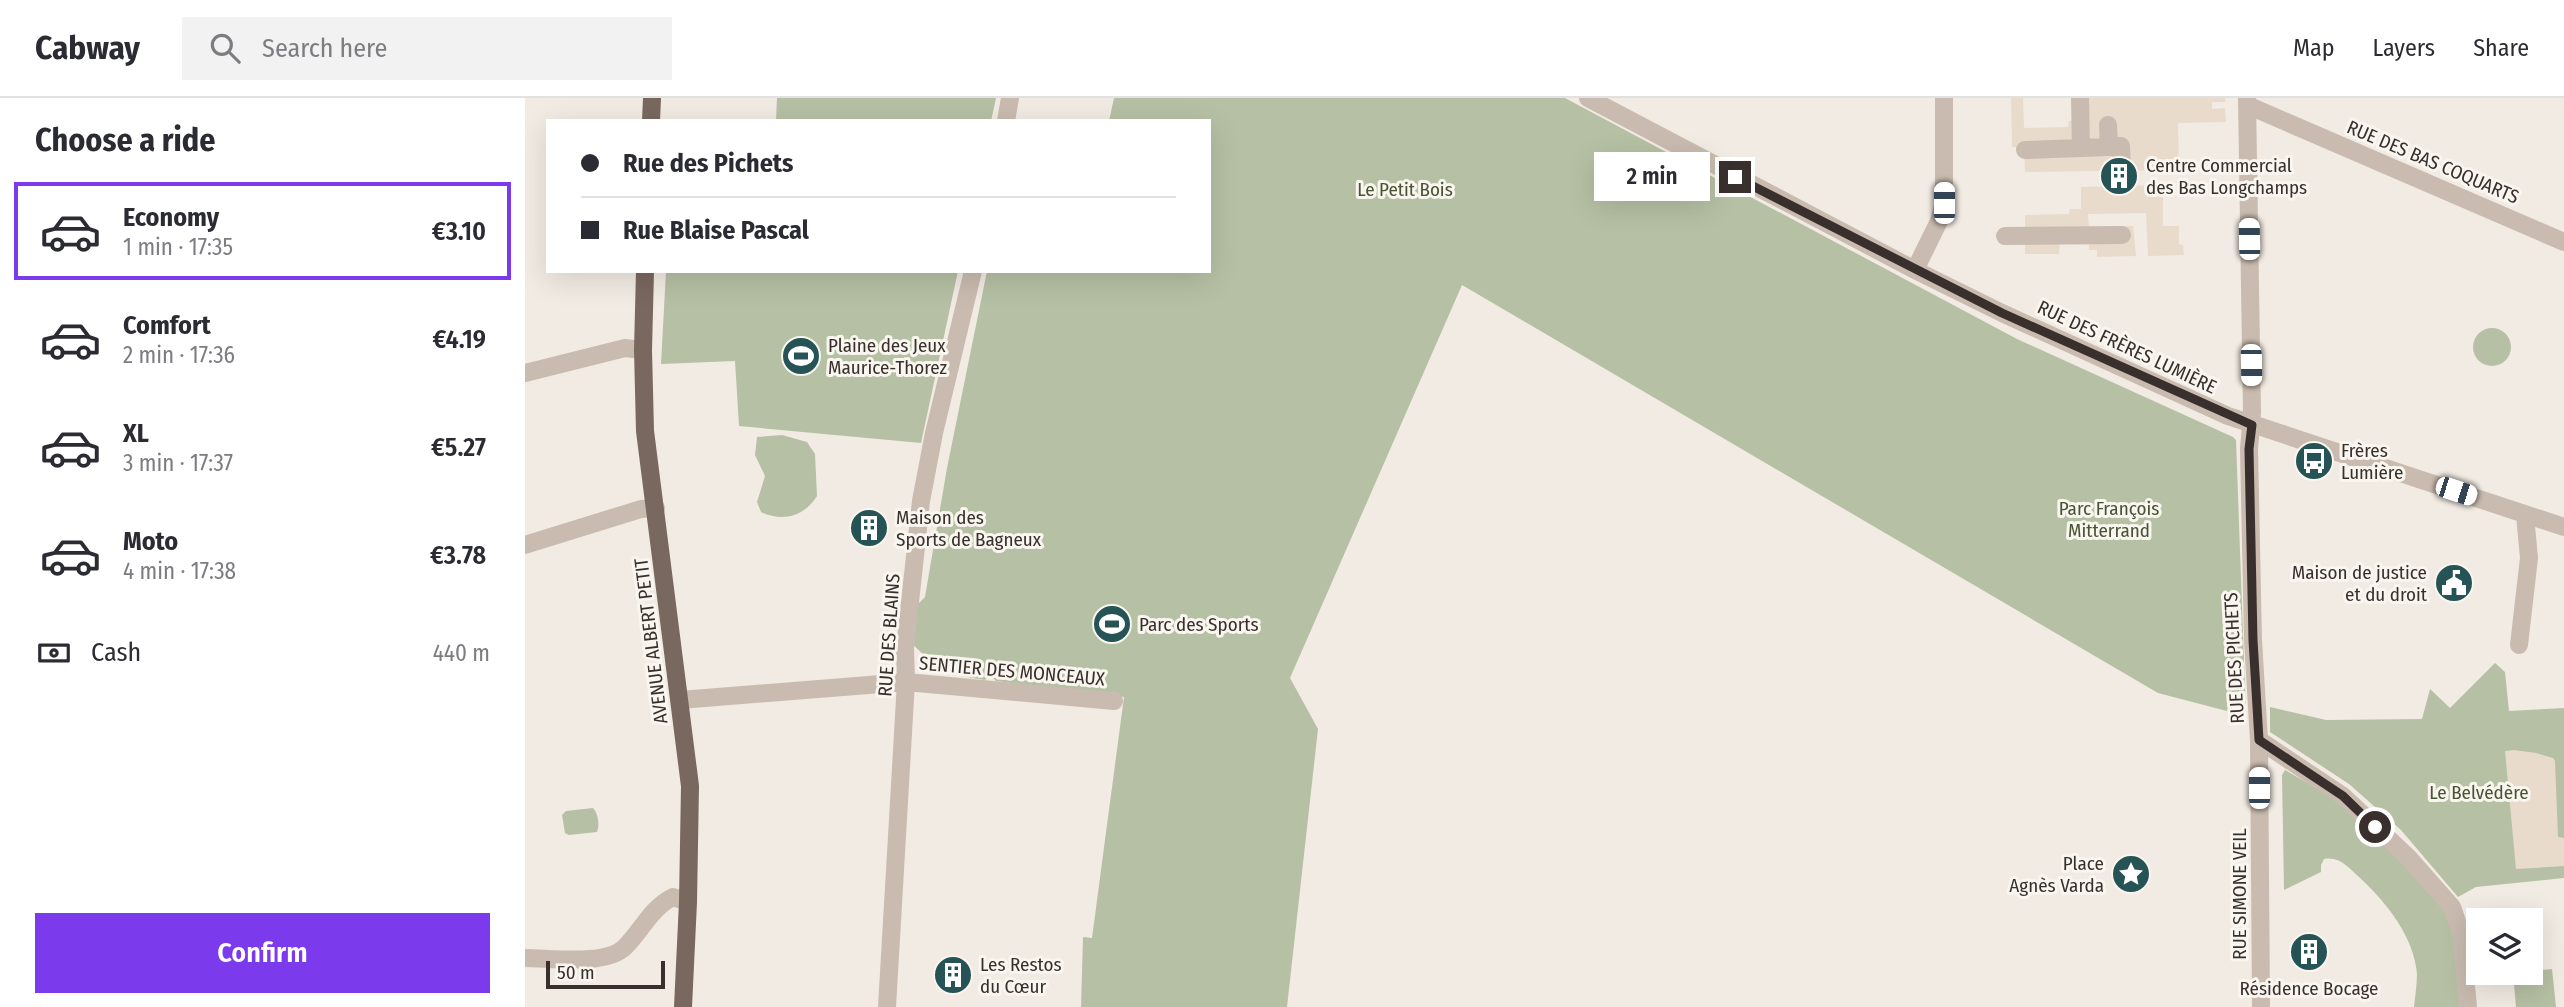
<!DOCTYPE html>
<meta charset="utf-8">
<style>
:root{--surface:#fff;--page:#f2f2f3;--text:#2b2b33;--muted:#7c7c81;--line:#e1e1e2;--accent:#7c3aed}
body{margin:0;font-family:"Fira Sans Condensed",sans-serif;background:var(--page);color:var(--text);height:100vh;display:flex;flex-direction:column;font-size:26px;white-space:nowrap}
*{box-sizing:border-box;margin:0}
p{font-size:23px;color:var(--muted)}
.icon{flex:none;width:38px;height:38px;fill:none;stroke:currentColor;stroke-width:2;stroke-linecap:round;stroke-linejoin:round}
.map{position:relative;flex:1;overflow:hidden}
.panel{display:flex;flex-direction:column;background:var(--surface);width:525px}
.panel>*{flex:none}
.hud{position:absolute;left:21px;top:21px;width:665px;height:154px;border-radius:0px;box-shadow:0 7px 28px #0002;display:grid;align-content:center;height:154px;padding:0 35px;background:var(--surface)}
.controls{position:absolute;left:1941px;top:810px;display:grid;gap:14px}
.controls a{display:grid;place-items:center;width:77px;height:77px;border-radius:0px;background:var(--surface);box-shadow:0 7px 28px #0002;font-size:35px}
.scale{position:absolute;left:21px;bottom:18px;width:119px;box-sizing:border-box;padding-left:7px;border:4px solid #39302d;border-top:0;font-size:19px;line-height:24px;white-space:nowrap;color:#39302d;-webkit-text-stroke:5px #f9f5ef;paint-order:stroke}
.end{position:absolute;width:32px;height:32px;margin:-16px;border:9px solid #39302d;background:#fff;box-shadow:0 0 0 4px #fff}
.from{border-radius:50%}
.bubble{position:absolute;height:49px;border-radius:0px;background:var(--surface);box-shadow:0 7px 28px #0002;font-size:23px;font-weight:600;line-height:49px;text-align:center}
.car{position:absolute;width:21px;height:42px;margin:-21px -10px;border-radius:9px;box-shadow:0 0 5px 2px #0007;background:linear-gradient(#fff 24%,#345 0 40%,#fff 0 76%,#345 0 86%,#fff 0)}
.hud b{display:flex;align-items:center;gap:24px;height:66px;font-size:26px}
.hud b+b{border-top:2px solid var(--line)}
.hud i{width:18px;height:18px;background:var(--text)}
ul{padding:0;list-style:none}
li{display:flex;align-items:center;gap:21px;height:98px;margin:0 14px 10px;padding:0 21px;border:4px solid transparent;border-radius:0px}
li div{flex:1}
li b{display:block;font-size:26px}
li em{font-style:normal;font-weight:600}
li.active{border-color:var(--accent)}
li>.icon{width:63px;height:63px;stroke-width:1.5}
h2{padding:0 35px;font-size:32px;line-height:84px}
.pay{display:flex;align-items:center;gap:18px;height:77px;padding:0 35px;font-size:26px}
.pay p{margin-inline-start:auto}
.button{display:flex;gap:14px;margin-top:auto;padding:14px 35px}
.button a{flex:1;height:80px;border-radius:0px;background:var(--accent);color:#fff;font-size:28px;font-weight:600;line-height:80px;text-align:center}
header{display:flex;align-items:center;gap:42px;box-sizing:border-box;height:98px;padding:0 35px;background:var(--surface);border-bottom:2px solid var(--line)}
header strong{font-size:33px}
nav{display:flex;gap:38px;margin-inline-start:auto;font-size:24px}
.search{width:490px;height:63px;background:var(--page);display:flex;align-items:center;gap:18px;box-sizing:border-box;padding:0 24px;border-radius:0px;color:var(--muted);font-size:26px}
main{display:flex;flex:1;min-height:0}
.map>svg:first-child{display:block}
</style>
<header>
<strong>Cabway</strong>
<div class="search"><svg class="icon" aria-label="search" viewBox="0 0 24 24"><circle cx="10" cy="10" r="6"/><path d="M15 15l6 6"/></svg>Search here</div>
<nav><a>Map</a><a>Layers</a><a>Share</a></nav>
</header>
<main>
<section class="panel">
<h2>Choose a ride</h2>
<ul>
<li class="active"><svg class="icon" aria-label="car" viewBox="0 0 24 24"><path d="M5 17H2v-5l4-1 3-4h7l3 4 3 1v5h-3M9 17h6M6 11h13"/><circle cx="7" cy="17" r="2"/><circle cx="17" cy="17" r="2"/></svg><div><b>Economy</b><p>1 min · 17:35</p></div><em>€3.10</em></li>
<li><svg class="icon" aria-label="car" viewBox="0 0 24 24"><path d="M5 17H2v-5l4-1 3-4h7l3 4 3 1v5h-3M9 17h6M6 11h13"/><circle cx="7" cy="17" r="2"/><circle cx="17" cy="17" r="2"/></svg><div><b>Comfort</b><p>2 min · 17:36</p></div><em>€4.19</em></li>
<li><svg class="icon" aria-label="car" viewBox="0 0 24 24"><path d="M5 17H2v-5l4-1 3-4h7l3 4 3 1v5h-3M9 17h6M6 11h13"/><circle cx="7" cy="17" r="2"/><circle cx="17" cy="17" r="2"/></svg><div><b>XL</b><p>3 min · 17:37</p></div><em>€5.27</em></li>
<li><svg class="icon" aria-label="car" viewBox="0 0 24 24"><path d="M5 17H2v-5l4-1 3-4h7l3 4 3 1v5h-3M9 17h6M6 11h13"/><circle cx="7" cy="17" r="2"/><circle cx="17" cy="17" r="2"/></svg><div><b>Moto</b><p>4 min · 17:38</p></div><em>€3.78</em></li>
</ul>
<div class="pay"><svg class="icon" aria-label="cash" viewBox="0 0 24 24"><path d="M3 7h18v10H3z"/><circle cx="12" cy="12" r="2"/></svg>Cash<p>440 m</p></div>
<div class="button"><a>Confirm</a></div>
</section>
<div class="map">
<svg width="2039" height="909" viewBox="0 0 2039 909">
<rect width="100%" height="100%" fill="#f2ebe3"/>
<path fill="#b6c0a4" d="M252,0H471L466,23H251Z
M589,0H1040L1492,241L1708,339L1711,342L1721,618L1633,595L937,187L765,580L793,631L762,909H556L558,839L567,840L599,599L471,583L465,577L460,582L418,575L384,543L389,510L400,499L422,370L462,173H684V23H584Z
M141,173H232L242,175V173H433L396,345L214,328L210,263L136,266Z
M1948 249a19 19 0 1 1 38 0a19 19 0 1 1-38 0Z
M257,337L282,344L290,356L292,398C279,419 257,424 236,414L232,404L240,378L230,357L232,339Z
M1970,565L1980,574L1984,613L2039,610V780L1951,789L1933,799L1876,732L1824,686L1745,634V609L1801,622L1897,621L1905,591L1925,610Z
M1760,672L1812,702L1888,775L1919,809L1926,822L1936,909H1889C1890,898 1892,887 1892,876C1889,839 1862,805 1835,780C1824,770 1815,758 1799,761L1796,767V774L1759,792L1757,677Z
M68,710C73,715 75,727 72,734L44,737L40,735L37,717L41,713Z
M2027,871L2031,909H1991L1988,875H2006V873Z"/>
<path fill="#e8dbcc" d="M1486,0H1498L1499,30L1543,29L1544,23H1550V0H1700V4H1687V11L1700,10L1701,24L1653,25L1654,72L1500,74L1499,49H1487Z
M1638,87V128H1654V146L1658,147L1659,157L1623,158L1621,115L1563,116L1564,129L1608,128L1611,158L1572,159V152H1564V144L1535,145L1534,156H1500V117L1544,116L1545,111H1556V89Z
M1989,652L2011,655L2028,660L2030,663L2033,739L2039,740V768L1991,771L1980,653Z"/>
<g fill="none" stroke-linecap="round" stroke-linejoin="round">
<path stroke="#c9bbaf" stroke-width="18" d="M1063,0L1390,172L1477,215L1703,318L2039,429
M1555,0L1556,50
M1722,0L1727,314L1724,351L1728,542L1734,642L1736,909
M1722,7L2039,144
M481,23L485,0
M1584,49L1596,48L1597,73
M1500,52L1584,49L1583,27
M1480,138L1597,137
M1390,172L1414,123L1419,105V0
M0,275L100,250L118,252
M0,447L116,411L131,410
M1994,547L2004,460L2000,417
M155,602L381,584L589,603
M1734,642L1818,698L1883,759L1927,809L1936,835L1943,909
M0,860C26,860 81,868 100,849C117,832 126,810 148,799L163,804
M362,909L381,584L380,550L396,403L409,335L448,173"/>
<path stroke="#79685f" stroke-width="18" d="M126,23L127,0
M120,173L118,252L120,333L165,688L163,804L158,909"/>
</g>
<g fill="none" stroke-linecap="round" stroke-linejoin="round">
<path stroke="#39302d" stroke-width="9" d="M1210,79L1477,215L1727,327L1724,351L1728,542L1734,642L1818,698L1850,729"/>
</g>
<defs>
<symbol id="building-disc" viewBox="-11 -11 22 22"><circle r="9.5" fill="#265356" stroke="#f9f5ef"/><path d="M-4-6H4V6H1V3H-1V6H-4ZM-2.5-4.3h1.7v1.8h-1.7ZM.8-4.3h1.7v1.8H.8ZM-2.5-1h1.7V.8h-1.7ZM.8-1h1.7V.8H.8Z" fill="#fff"/></symbol>
<symbol id="stadium-disc" viewBox="-11 -11 22 22"><circle r="9.5" fill="#265356" stroke="#f9f5ef"/><path d="M0-5a6.5 5 0 1 0 0 10a6.5 5 0 1 0 0-10ZM-3.5-1.8h7v3.6h-7Z" fill="#fff"/></symbol>
<symbol id="bus-disc" viewBox="-11 -11 22 22"><circle r="9.5" fill="#265356" stroke="#f9f5ef"/><path d="M-5-6H5V4H4V6H2V4H-2V6H-4V4H-5ZM-3.5-4V0h7V-4ZM-3.5 1.2v1.5H-2V1.2ZM2 1.2v1.5H3.5V1.2Z" fill="#fff"/></symbol>
<symbol id="civic-disc" viewBox="-11 -11 22 22"><circle r="9.5" fill="#265356" stroke="#f9f5ef"/><path d="M-.6-6.5H3V-4.5H.6V-3L4-1V1h2V6H-6V1h2V-1L-.6-3ZM-1.2 2.5V6h2.4V2.5Z" fill="#fff"/></symbol>
<symbol id="sight-disc" viewBox="-11 -11 22 22"><circle r="9.5" fill="#265356" stroke="#f9f5ef"/><path d="M0-6L1.8-2.2L6-1.7L2.9 1.2L3.7 5.4L0 3.3L-3.7 5.4L-2.9 1.2L-6-1.7L-1.8-2.2Z" fill="#fff"/></symbol>
</defs>
<g fill-rule="evenodd">
<use href="#building-disc" x="1572" y="56" width="44" height="44"/>
<use href="#stadium-disc" x="254" y="236" width="44" height="44"/>
<use href="#bus-disc" x="1767" y="341" width="44" height="44"/>
<use href="#building-disc" x="322" y="408" width="44" height="44"/>
<use href="#civic-disc" x="1907" y="463" width="44" height="44"/>
<use href="#stadium-disc" x="565" y="504" width="44" height="44"/>
<use href="#sight-disc" x="1584" y="754" width="44" height="44"/>
<use href="#building-disc" x="1762" y="832" width="44" height="44"/>
<use href="#building-disc" x="406" y="855" width="44" height="44"/>
</g>
<g text-anchor="middle" dominant-baseline="central" stroke-width="6" stroke-linejoin="round" paint-order="stroke">
<g font-size="19" fill="#39302d" stroke="#f9f5ef">
<text transform="translate(1908 64) rotate(23)">RUE DES BAS COQUARTS</text>
<text transform="translate(1602 249) rotate(25)">RUE DES FRÈRES LUMIÈRE</text>
<text transform="translate(364 537) rotate(-86)">RUE DES BLAINS</text>
<text transform="translate(126 543) rotate(-97)">AVENUE ALBERT PETIT</text>
<text transform="translate(1709 560) rotate(-93)">RUE DES PICHETS</text>
<text transform="translate(487 573) rotate(5)">SENTIER DES MONCEAUX</text>
<text transform="translate(1714 796) rotate(-90)">RUE SIMONE VEIL</text>
</g>
<g font-size="19" fill="#39302d" stroke="#f9f5ef" text-anchor="start">
<text x="1621" y="67">Centre Commercial<tspan x="1621" dy="22">des Bas Longchamps</tspan></text>
<text x="303" y="247">Plaine des Jeux<tspan x="303" dy="22">Maurice-Thorez</tspan></text>
<text x="1816" y="352">Frères<tspan x="1816" dy="22">Lumière</tspan></text>
<text x="371" y="419">Maison des<tspan x="371" dy="22">Sports de Bagneux</tspan></text>
<text x="1902" y="474" text-anchor="end">Maison de justice<tspan x="1902" dy="22">et du droit</tspan></text>
<text x="614" y="526">Parc des Sports</text>
<text x="1579" y="765" text-anchor="end">Place<tspan x="1579" dy="22">Agnès Varda</tspan></text>
<text x="455" y="866">Les Restos<tspan x="455" dy="22">du Cœur</tspan></text>
<text x="1784" y="890" text-anchor="middle">Résidence Bocage</text>
</g>
<g font-size="19" fill="#485433" stroke="#f9f5ef">
<text x="880" y="91">Le Petit Bois</text>
<text x="1584" y="410">Parc François<tspan x="1584" dy="22">Mitterrand</tspan></text>
<text x="1954" y="694">Le Belvédère</text>
</g>
</g>
</svg>
<div class="controls">
<a><svg class="icon" aria-label="layers" viewBox="0 0 24 24"><path d="M12 4l9 5-9 5-9-5zM3 14l9 5 9-5"/></svg></a>
</div>
<div class="scale">50 m</div>
<i class="end from" style="left:1850px;top:729px"></i>
<i class="end" style="left:1210px;top:79px"></i>
<div class="bubble" style="left:1069px;top:54px;width:116px">2 min</div>
<i class="car" style="left:1419px;top:105px;rotate:0deg"></i>
<i class="car" style="left:1724px;top:141px;rotate:359deg"></i>
<i class="car" style="left:1726px;top:267px;rotate:179deg"></i>
<i class="car" style="left:1931px;top:393px;rotate:108deg"></i>
<i class="car" style="left:1734px;top:690px;rotate:0deg"></i>
<div class="hud">
<b><i class="from"></i>Rue des Pichets</b>
<b><i></i>Rue Blaise Pascal</b>
</div>
</div>
</main>
